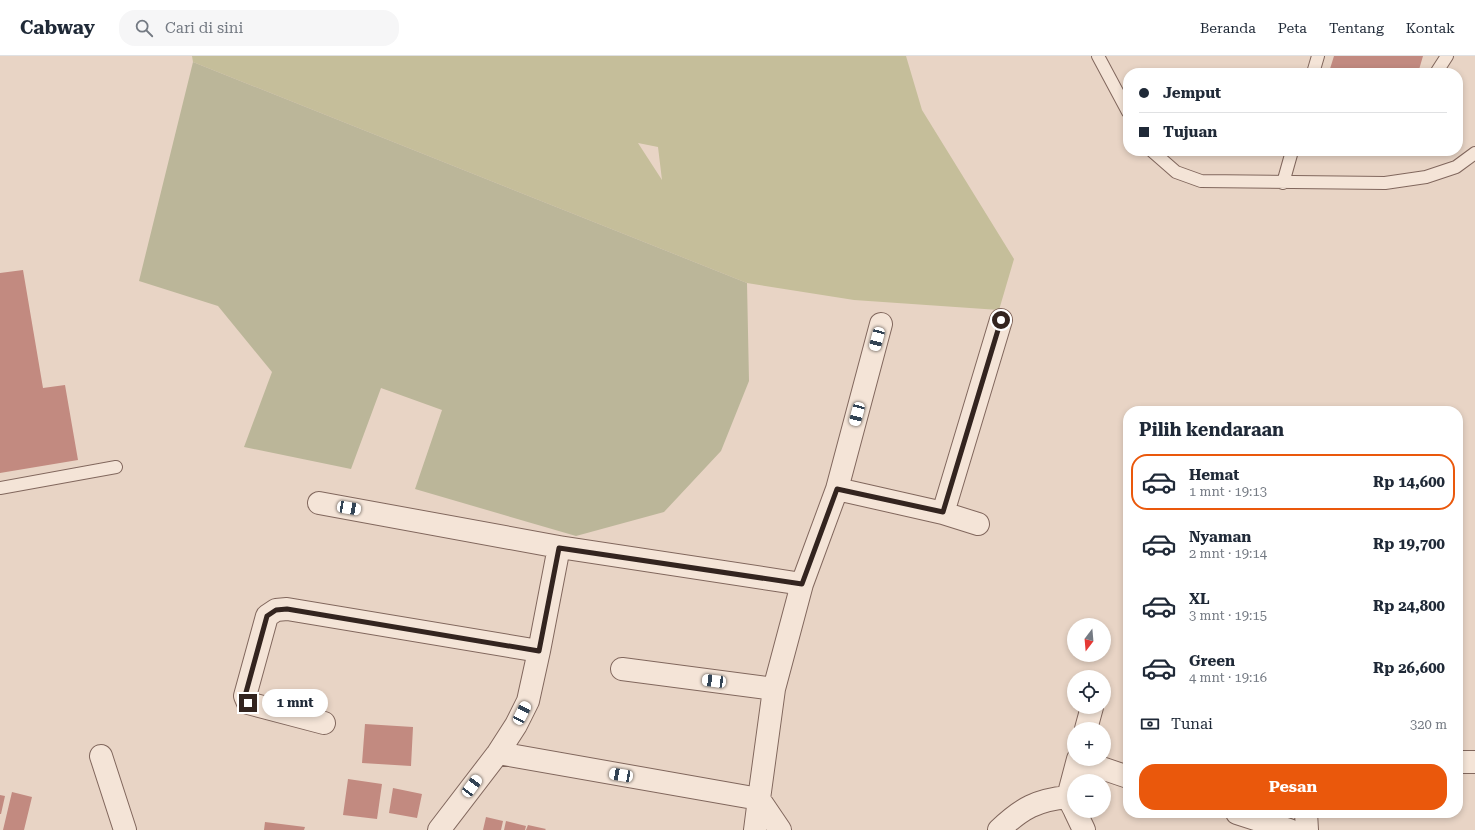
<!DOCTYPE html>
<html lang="id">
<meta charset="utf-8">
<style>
:root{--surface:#fff;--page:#f6f6f7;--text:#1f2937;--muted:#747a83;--line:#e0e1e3;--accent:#ea580c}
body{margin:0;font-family:"Roboto Serif",serif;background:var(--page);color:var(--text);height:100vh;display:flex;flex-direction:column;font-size:15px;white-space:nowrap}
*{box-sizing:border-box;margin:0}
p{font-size:13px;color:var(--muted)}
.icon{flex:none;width:22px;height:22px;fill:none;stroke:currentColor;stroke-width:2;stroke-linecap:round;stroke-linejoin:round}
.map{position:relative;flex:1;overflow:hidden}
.drawer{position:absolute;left:1123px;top:350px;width:340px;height:412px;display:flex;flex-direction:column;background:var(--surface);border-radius:16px;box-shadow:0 2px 6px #0003}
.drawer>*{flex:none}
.hud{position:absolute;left:1123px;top:12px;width:340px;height:88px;border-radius:16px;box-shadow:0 2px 6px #0003;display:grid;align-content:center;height:88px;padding:0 16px;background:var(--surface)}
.needle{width:26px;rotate:196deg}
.controls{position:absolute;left:1067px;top:562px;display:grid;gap:8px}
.controls a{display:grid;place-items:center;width:44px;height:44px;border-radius:50%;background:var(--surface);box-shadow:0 2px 6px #0003;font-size:20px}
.end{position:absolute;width:18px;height:18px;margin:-9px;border:5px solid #33241f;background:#fff;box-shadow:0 0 0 2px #fff}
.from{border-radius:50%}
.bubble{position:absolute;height:28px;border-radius:14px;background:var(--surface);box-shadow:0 2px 6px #0003;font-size:13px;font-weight:700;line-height:28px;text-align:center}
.car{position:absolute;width:12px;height:24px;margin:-12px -6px;border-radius:5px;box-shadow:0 0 3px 1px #0007;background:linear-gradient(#fff 24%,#345 0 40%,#fff 0 76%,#345 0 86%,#fff 0)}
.hud b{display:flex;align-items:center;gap:14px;height:38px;font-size:15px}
.hud b+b{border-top:1px solid var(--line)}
.hud i{width:10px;height:10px;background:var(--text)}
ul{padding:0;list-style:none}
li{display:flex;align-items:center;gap:12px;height:56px;margin:0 8px 6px;padding:0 8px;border:2px solid transparent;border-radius:16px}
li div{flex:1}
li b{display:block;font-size:15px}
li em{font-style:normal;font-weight:700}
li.selected{border-color:var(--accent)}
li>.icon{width:36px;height:36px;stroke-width:1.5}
h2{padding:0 16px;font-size:18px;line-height:48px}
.pay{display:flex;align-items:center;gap:10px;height:44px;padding:0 16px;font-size:15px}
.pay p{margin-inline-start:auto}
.cta{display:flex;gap:8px;margin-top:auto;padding:8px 16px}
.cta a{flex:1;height:46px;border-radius:16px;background:var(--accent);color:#fff;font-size:16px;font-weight:700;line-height:46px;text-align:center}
header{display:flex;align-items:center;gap:24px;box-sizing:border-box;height:56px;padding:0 20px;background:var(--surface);border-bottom:1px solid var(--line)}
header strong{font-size:19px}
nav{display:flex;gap:22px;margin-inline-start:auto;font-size:14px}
.search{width:280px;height:36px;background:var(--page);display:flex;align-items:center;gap:10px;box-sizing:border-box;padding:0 14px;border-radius:16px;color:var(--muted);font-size:15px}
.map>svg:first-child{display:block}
</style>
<header>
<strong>Cabway</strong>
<div class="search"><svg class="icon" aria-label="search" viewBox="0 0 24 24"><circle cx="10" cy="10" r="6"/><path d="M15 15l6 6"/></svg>Cari di sini</div>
<nav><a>Beranda</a><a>Peta</a><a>Tentang</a><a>Kontak</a></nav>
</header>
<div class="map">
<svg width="1475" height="774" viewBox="0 0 1475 774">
<rect width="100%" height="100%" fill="#e8d4c5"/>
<path fill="#c5be9a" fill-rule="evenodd" d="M192,0H906L922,54L1014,203L999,254L854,244L747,227L193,6ZM638,87L658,91L662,124Z"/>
<path fill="#bbb699" d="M193,6L747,227L749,325L721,395L664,456L576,480L415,433L442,354L381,332L351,413L244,391L272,316L218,250L139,225Z"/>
<path fill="#c28a80" d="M1334,0H1423L1418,17H1332L1329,16Z
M23,214L43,332L65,329L78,404L0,417V217Z
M365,668L413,671L411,710L362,707Z
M348,723L382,728L377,763L343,759Z
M393,732L422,738L417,762L389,757Z
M12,736L32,741L24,774H3Z
M0,739L5,740L1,758H0Z
M486,761L503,765L501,774H483Z
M506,765L526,770L525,774H504Z
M265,766L305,771L304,774H264Z
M528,769L546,773L545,774H526Z"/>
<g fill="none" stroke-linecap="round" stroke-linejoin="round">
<defs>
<path id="service" d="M1098,0L1128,56
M1313,17L1318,0
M1436,17L1447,0
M1152,95L1176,116L1201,125L1385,127L1426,121L1456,111L1475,97
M1283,127L1292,95
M0,432L116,411"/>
<path id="minor" d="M837,433L943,457L1001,264
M319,447L559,491L802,528
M943,457L978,468
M622,613L774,633
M324,667L248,647L245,640L267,560L276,554L287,553L539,595
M1086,673L1092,651
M498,697L759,743L755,774
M101,700L125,774
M1078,704L1128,721
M1458,706H1475
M1074,753L1068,741L1078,703
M1075,755L1084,774
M1237,757L1289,774
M1306,757L1307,774
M439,774L498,697L516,669L528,645L539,595L559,491
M780,774L759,743L774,633L802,528L837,433L881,268
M999,774C1022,752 1037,744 1068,741"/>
</defs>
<use href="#service" stroke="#81675d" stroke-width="14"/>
<use href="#minor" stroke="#81675d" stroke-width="24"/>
<use href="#service" stroke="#f4e4d7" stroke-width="12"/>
<use href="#minor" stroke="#f4e4d7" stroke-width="22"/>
</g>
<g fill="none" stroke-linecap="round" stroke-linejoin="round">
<path stroke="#33241f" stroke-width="5" d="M248,647L245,640L267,560L276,554L287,553L539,595L559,492L802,528L837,433L943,456L1001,264"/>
</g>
</svg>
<div class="controls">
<a><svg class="needle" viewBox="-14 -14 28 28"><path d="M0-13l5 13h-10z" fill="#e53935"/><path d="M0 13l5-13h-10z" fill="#747a83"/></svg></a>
<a><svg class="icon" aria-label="locate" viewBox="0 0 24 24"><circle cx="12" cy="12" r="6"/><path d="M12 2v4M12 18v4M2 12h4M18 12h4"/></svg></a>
<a>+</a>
<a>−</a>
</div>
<i class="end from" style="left:1001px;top:264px"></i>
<i class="end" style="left:248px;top:647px"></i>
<div class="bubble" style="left:262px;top:633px;width:66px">1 mnt</div>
<i class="car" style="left:877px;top:283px;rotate:195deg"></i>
<i class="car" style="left:857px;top:358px;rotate:195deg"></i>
<i class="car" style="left:349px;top:452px;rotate:100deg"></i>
<i class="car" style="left:714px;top:625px;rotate:277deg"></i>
<i class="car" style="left:522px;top:657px;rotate:27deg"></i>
<i class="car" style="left:621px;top:719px;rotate:280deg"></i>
<i class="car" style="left:472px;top:730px;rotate:37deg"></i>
<div class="hud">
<b><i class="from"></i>Jemput</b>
<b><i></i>Tujuan</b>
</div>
<section class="drawer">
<h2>Pilih kendaraan</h2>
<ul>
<li class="selected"><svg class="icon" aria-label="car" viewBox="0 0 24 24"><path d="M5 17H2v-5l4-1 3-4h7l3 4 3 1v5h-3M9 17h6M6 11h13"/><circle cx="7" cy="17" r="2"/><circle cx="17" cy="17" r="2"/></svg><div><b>Hemat</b><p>1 mnt · 19:13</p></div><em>Rp 14,600</em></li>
<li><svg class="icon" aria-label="car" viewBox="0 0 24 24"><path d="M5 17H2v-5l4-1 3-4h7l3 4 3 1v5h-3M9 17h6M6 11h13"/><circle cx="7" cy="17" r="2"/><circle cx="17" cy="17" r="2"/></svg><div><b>Nyaman</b><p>2 mnt · 19:14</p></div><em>Rp 19,700</em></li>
<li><svg class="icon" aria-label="car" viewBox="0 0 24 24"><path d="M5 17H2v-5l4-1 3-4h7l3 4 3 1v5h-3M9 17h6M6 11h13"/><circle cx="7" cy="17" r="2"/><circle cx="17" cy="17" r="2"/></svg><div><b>XL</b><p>3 mnt · 19:15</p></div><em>Rp 24,800</em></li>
<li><svg class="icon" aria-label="car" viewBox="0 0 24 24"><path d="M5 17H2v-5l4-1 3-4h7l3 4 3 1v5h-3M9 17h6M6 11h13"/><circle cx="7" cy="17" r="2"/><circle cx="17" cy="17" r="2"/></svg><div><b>Green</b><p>4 mnt · 19:16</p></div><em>Rp 26,600</em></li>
</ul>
<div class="pay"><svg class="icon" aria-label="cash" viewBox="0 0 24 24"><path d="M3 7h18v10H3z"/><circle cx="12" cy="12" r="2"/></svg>Tunai<p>320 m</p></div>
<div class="cta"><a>Pesan</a></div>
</section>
</div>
